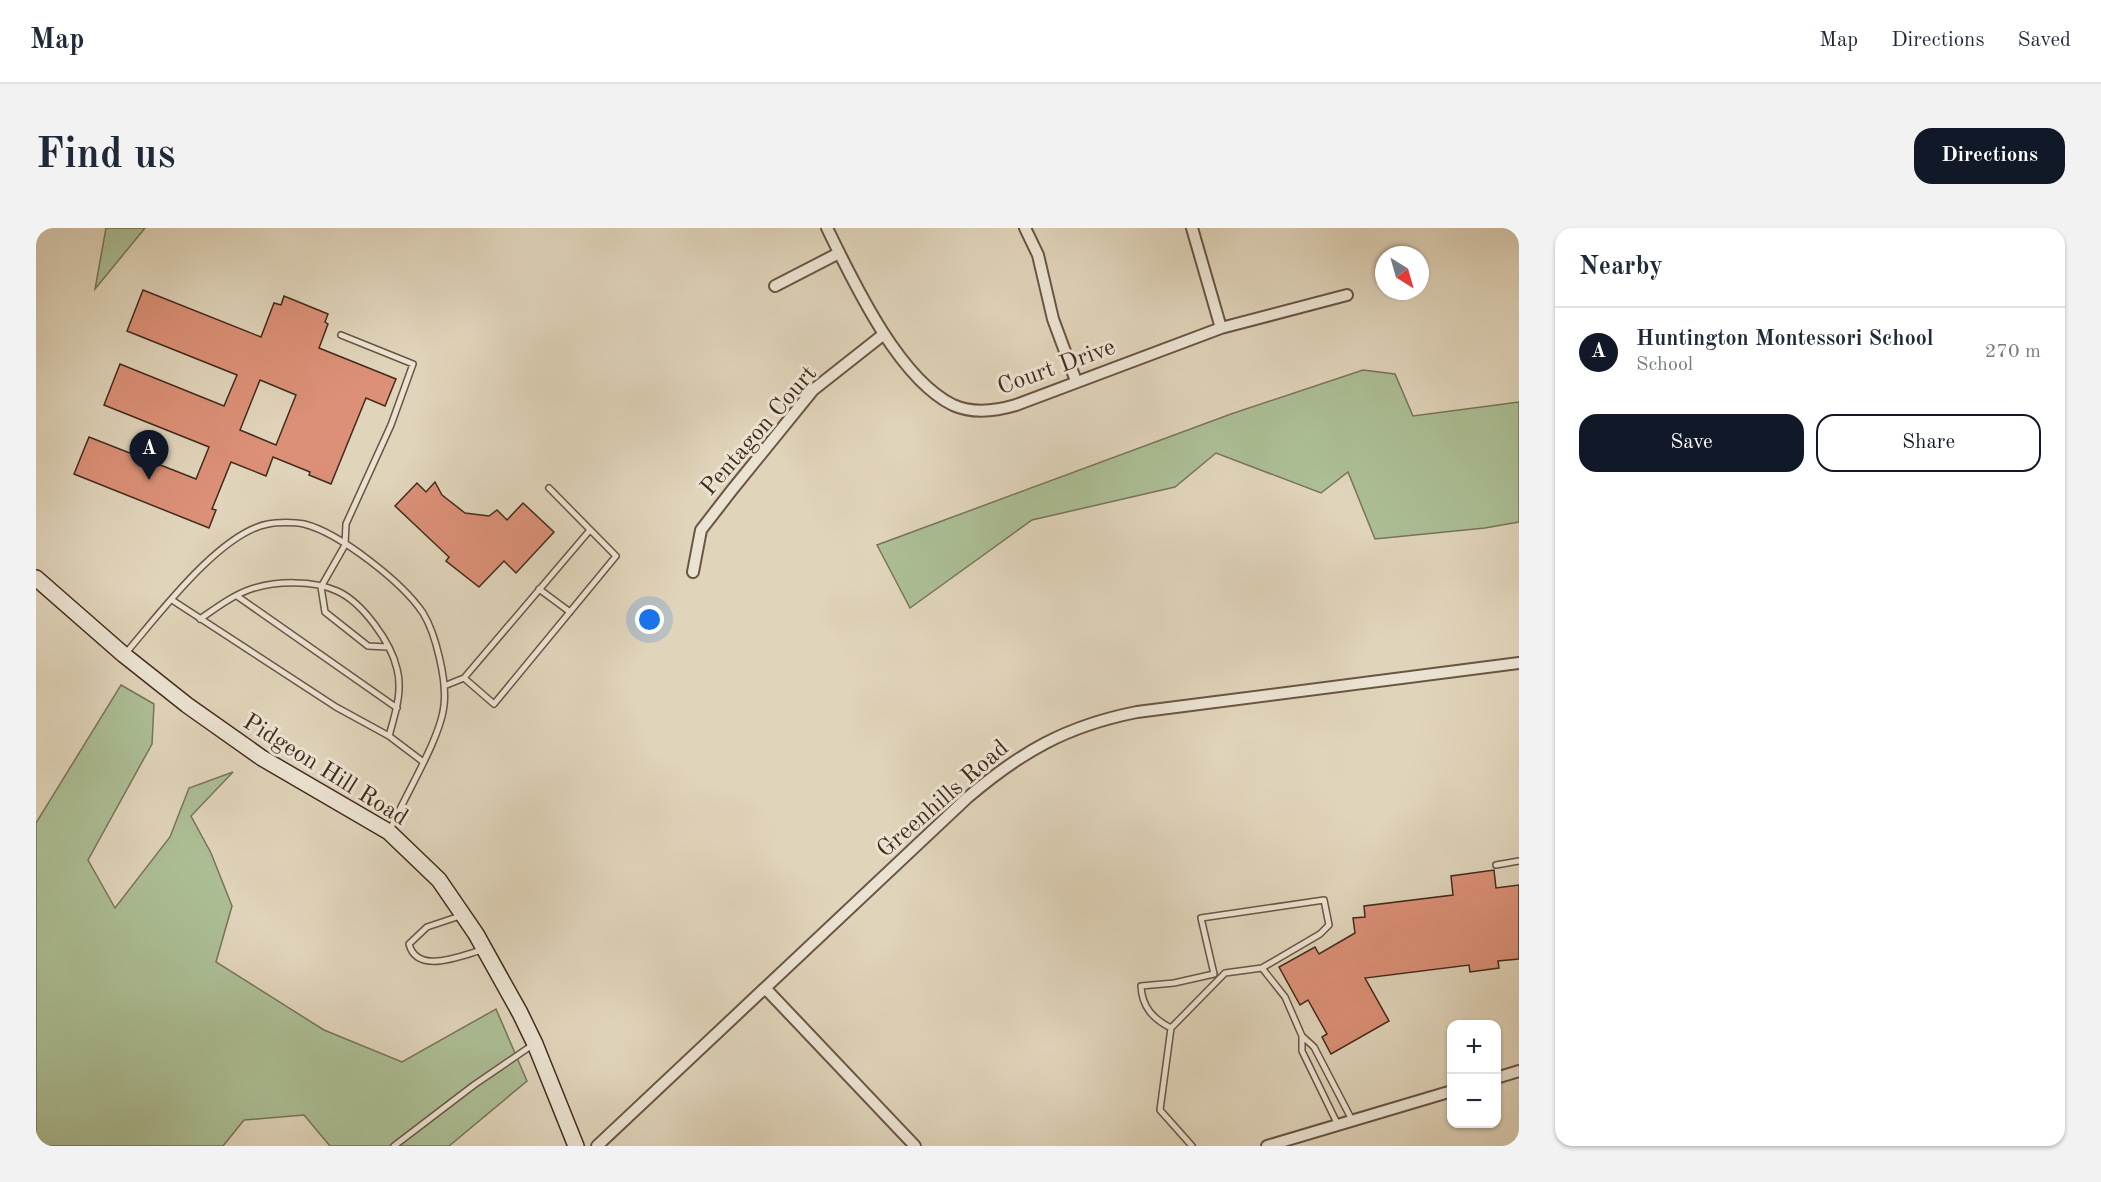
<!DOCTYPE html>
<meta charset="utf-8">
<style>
body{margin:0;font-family:"Old Standard TT",serif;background:#f2f2f3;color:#1f2937}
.controls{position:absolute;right:18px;bottom:18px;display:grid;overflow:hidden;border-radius:12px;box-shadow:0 2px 4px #0004}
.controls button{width:54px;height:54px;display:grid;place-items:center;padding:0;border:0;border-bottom:2px solid #e0e1e3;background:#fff;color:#1f2937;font:30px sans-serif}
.compass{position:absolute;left:1339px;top:18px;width:54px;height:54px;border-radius:50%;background:#fff;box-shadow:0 2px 4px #0004;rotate:143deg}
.you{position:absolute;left:614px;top:392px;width:21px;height:21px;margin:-15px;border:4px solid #fff;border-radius:50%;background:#1a73e8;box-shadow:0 0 0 9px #1a73e833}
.badge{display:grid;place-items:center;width:39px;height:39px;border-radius:50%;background:#111827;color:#fff;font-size:20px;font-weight:700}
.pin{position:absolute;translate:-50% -50px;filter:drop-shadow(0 2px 3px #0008)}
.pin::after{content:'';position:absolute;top:32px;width:21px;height:18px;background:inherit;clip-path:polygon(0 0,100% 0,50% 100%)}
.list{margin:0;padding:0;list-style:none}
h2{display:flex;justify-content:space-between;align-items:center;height:78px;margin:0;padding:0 24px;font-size:26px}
h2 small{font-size:20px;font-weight:400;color:#747a83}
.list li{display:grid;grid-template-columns:39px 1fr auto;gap:18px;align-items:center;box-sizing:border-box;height:90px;padding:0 24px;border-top:2px solid #e0e1e3}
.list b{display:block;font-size:22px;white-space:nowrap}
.list p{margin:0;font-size:20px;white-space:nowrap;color:#747a83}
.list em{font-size:20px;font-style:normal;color:#747a83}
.actions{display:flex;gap:12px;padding:18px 24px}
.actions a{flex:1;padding:14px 0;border:2px solid #111827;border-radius:18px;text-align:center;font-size:21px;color:#111827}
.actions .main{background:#111827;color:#fff}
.map{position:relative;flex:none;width:1483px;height:918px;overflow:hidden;border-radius:18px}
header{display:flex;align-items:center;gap:36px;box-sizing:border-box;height:84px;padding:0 30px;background:#fff;border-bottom:2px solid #e0e1e3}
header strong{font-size:28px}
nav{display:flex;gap:33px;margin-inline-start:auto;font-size:21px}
.intro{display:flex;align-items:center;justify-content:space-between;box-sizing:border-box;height:144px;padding:0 36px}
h1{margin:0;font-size:42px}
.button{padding:15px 27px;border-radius:18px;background:#111827;color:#fff;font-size:21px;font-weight:700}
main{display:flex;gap:36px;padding:0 36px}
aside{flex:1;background:#fff;border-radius:18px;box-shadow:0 2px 4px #0004}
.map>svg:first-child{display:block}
.green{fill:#acbe95;stroke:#787459;stroke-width:1.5}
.building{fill:#db9077;stroke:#432b1d;stroke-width:1.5;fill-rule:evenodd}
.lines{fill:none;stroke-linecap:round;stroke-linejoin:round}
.lane-casing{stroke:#6a5544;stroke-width:8}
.street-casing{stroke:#6a5544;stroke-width:14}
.secondary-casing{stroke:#432b1d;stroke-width:18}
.lane{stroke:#ebe3d2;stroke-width:5}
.street{stroke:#ebe3d2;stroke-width:10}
.secondary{stroke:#ebe3d2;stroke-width:15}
.labels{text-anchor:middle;stroke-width:6;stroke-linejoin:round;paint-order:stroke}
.street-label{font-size:24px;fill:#432b1d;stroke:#ebe3d2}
</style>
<header>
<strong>Map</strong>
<nav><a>Map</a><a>Directions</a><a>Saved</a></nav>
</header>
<div class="intro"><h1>Find us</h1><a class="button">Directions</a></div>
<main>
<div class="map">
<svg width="1483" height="918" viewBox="0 0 1483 918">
<rect width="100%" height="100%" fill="#e0d4ba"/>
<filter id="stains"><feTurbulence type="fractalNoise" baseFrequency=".00333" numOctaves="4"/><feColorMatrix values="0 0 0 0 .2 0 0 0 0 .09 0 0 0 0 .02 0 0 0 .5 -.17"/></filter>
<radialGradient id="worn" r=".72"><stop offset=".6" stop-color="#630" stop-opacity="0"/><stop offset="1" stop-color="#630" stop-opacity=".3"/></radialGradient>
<path class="green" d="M70,0H109L59,61Z
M1327,142L1359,146L1377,188L1483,174V294L1449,300L1339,311L1312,244L1285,265L1180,225L1139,259L996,292L874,380L841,317L1195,186Z
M85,457L118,476L116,516L52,632L79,680L134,609L153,560L197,544L155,588L175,625L196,678L180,734L288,802L366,834L460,781L491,853L413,918H294L268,887L208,892L187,918H0V595Z"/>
<path class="building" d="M107,62L225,109L238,75L245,77L248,68L292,86L289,94L292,96L283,120L360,151L349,178L330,170L295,256L273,247L274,244L237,229L230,248L195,234L176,281L180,282L173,300L38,246L53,209L160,251L173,219L68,177L84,136L188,178L201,147L91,103ZM224,152L260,167L240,217L204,202Z
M399,254L406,267L429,285L453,288L461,282L471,292L487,275L518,304L480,345L468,333L443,359L410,333L413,329L359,278L381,255L390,264Z
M1458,642L1460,660L1483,657V731L1462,733L1463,740L1434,744L1433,737L1329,750L1353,793L1295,826L1286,809L1291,806L1272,772L1264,777L1243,739L1279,719L1283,726L1319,705L1317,690L1329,689L1328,678L1417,667L1415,648Z"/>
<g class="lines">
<defs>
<path id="lane" d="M305,107L377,136L355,197L310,296L309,317L285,359L289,384L332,418L351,419
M503,361L534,384
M201,368L361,480
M136,372L300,479L353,508L386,533
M164,391C180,380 197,367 215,361C240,353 277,352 301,363C326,374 355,414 361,441C367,463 359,486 353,508
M89,426C121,389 183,305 232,296C241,294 259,294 268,296C304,305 367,355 387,385C400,406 411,453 408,477C405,510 368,569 354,602
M428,450L554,302
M408,458L428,450L458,476L580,328L513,260
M1460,637L1483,633
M424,688L391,699L373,716C381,747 424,728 446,722
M1135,800C1117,791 1106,779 1105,758L1138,755L1178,746L1165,690L1288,672L1293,697L1284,706L1226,740L1249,769L1266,808L1278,819L1316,892
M1266,808V823L1302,897
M358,918L438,857L498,816
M1156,918L1124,882L1135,800L1189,745L1226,740"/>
<path id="street" d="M791,0C817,53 862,150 917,177C937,186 960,183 980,177L1185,100L1311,67
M989,0L1002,27L1017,91L1040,153
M1156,0L1185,100
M739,58L803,25
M657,344L665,302L696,262L777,162L848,106
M730,761L879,918
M1460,850L1483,843
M561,918L931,570C985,524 1030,498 1101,484L1483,435
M1231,918L1416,863"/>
<path id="secondary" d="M0,350L88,427L151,477L226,530L353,604L403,652L440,706L484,785L499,816L540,918"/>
</defs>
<use href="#lane" class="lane-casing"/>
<use href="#street" class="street-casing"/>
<use href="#secondary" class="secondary-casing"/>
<use href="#lane" class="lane"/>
<use href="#street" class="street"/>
<use href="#secondary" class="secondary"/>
</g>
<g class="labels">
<g class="street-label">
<text transform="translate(1020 138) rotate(-20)" y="8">Court Drive</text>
<text transform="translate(722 202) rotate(-49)" y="8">Pentagon Court</text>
<text transform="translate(290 541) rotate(32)" y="8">Pidgeon Hill Road</text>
<text transform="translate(906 570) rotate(-41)" y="8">Greenhills Road</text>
</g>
</g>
<rect width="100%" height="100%" filter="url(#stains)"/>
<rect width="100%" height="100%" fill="url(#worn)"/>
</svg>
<div class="controls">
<button>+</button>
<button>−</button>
</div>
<svg class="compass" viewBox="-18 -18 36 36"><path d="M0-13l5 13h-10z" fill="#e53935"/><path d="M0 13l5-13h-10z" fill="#747a83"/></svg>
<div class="you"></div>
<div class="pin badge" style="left:113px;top:252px">A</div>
</div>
<aside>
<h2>Nearby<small></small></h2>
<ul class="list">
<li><span class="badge">A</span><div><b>Huntington Montessori School</b><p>School</p></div><em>270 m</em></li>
</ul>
<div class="actions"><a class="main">Save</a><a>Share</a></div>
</aside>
</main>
